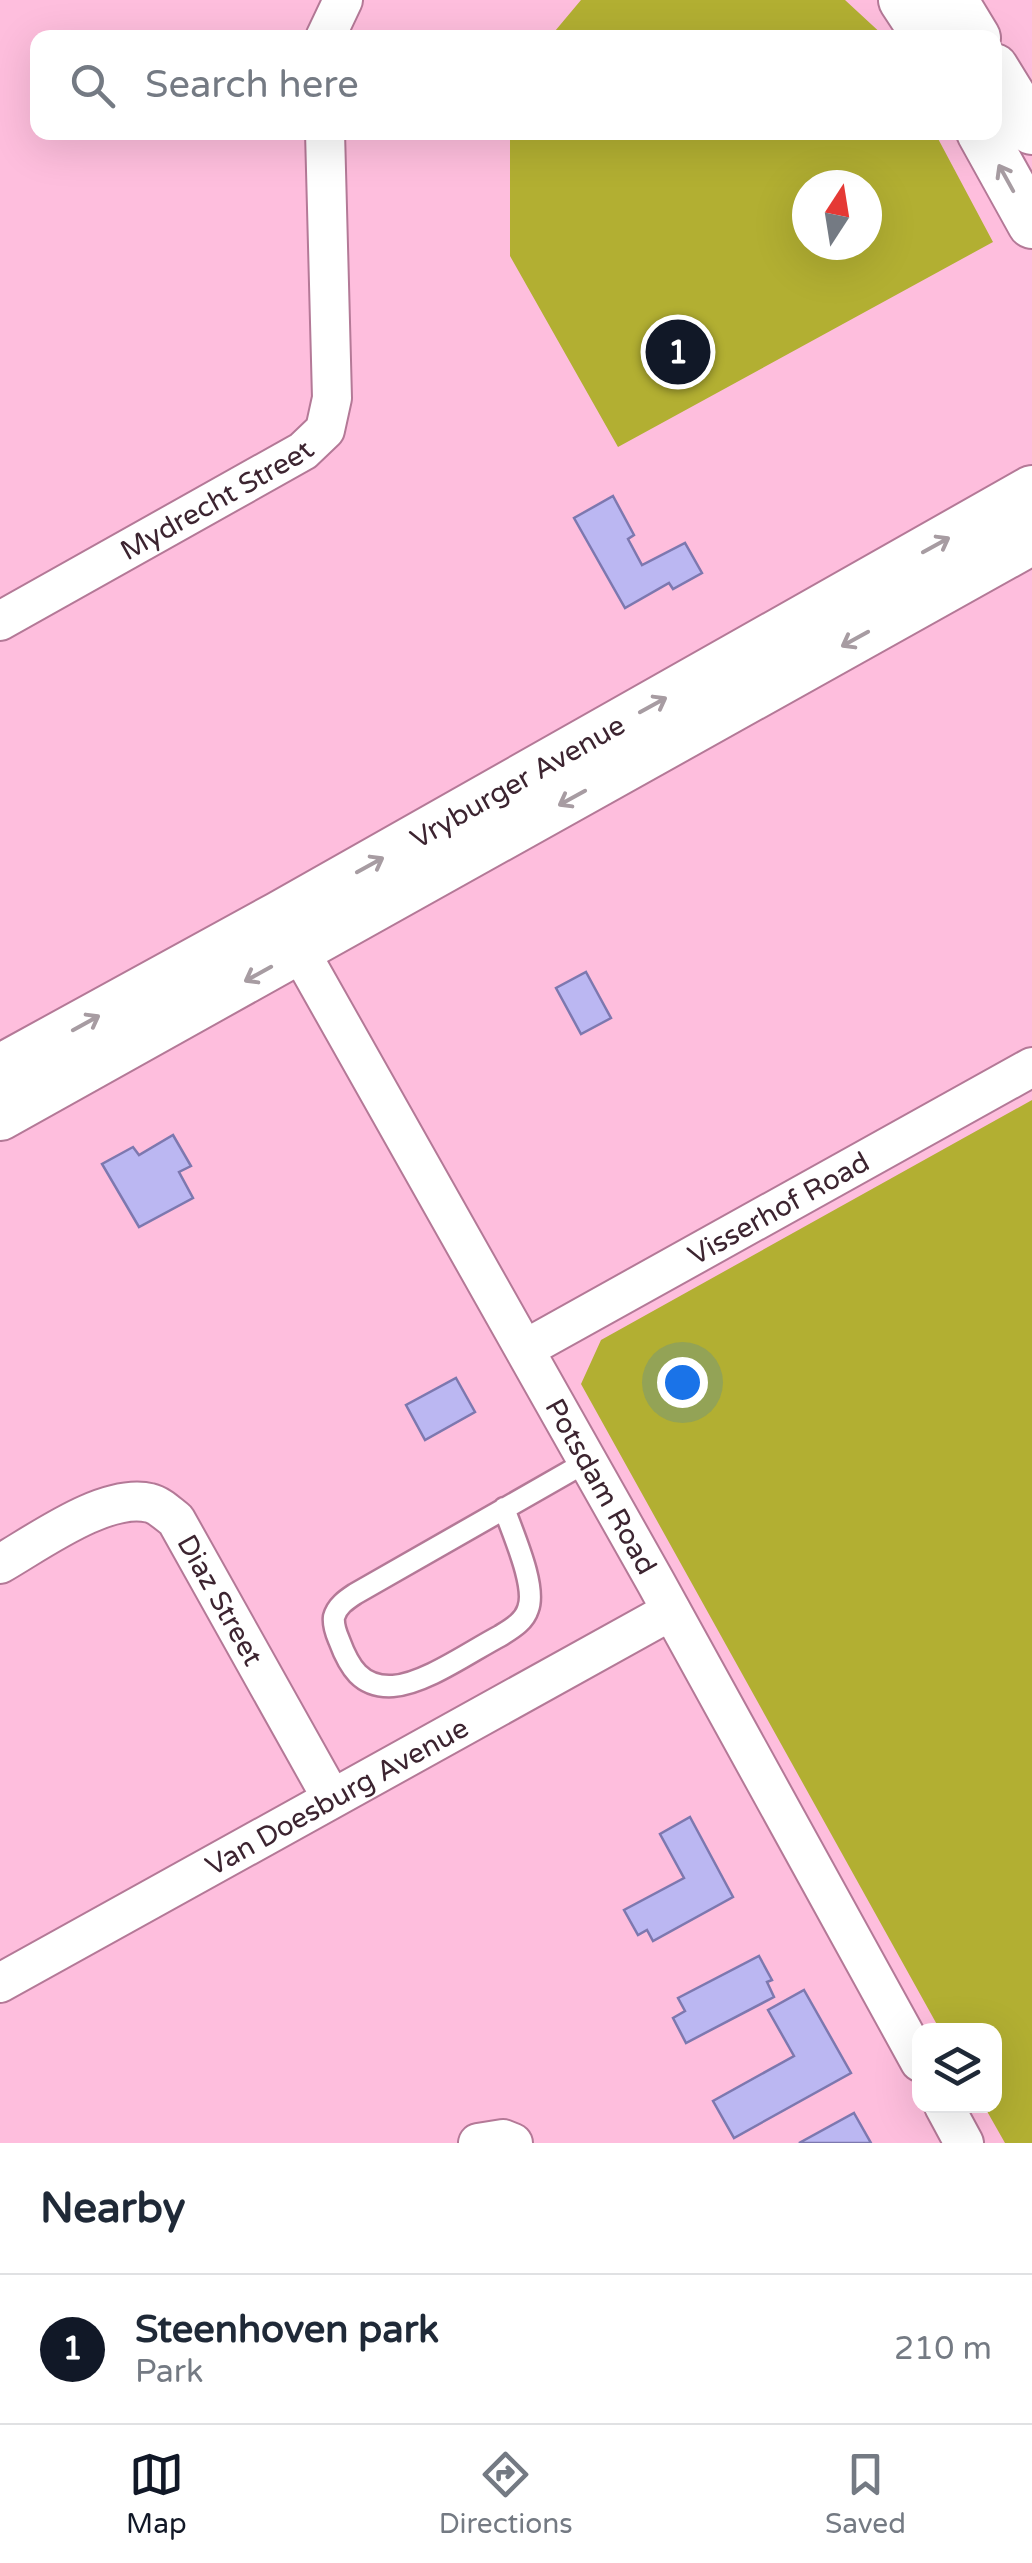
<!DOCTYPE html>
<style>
body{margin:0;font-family:"Varela Round",sans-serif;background:#f2f2f3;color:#1f2937}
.controls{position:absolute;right:30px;bottom:30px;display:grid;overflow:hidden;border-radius:20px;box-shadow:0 10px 40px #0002}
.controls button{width:90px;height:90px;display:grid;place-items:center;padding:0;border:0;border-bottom:2px solid #e0e1e3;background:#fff;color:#1f2937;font:50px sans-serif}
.compass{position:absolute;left:792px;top:170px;width:90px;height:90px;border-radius:50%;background:#fff;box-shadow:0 10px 40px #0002;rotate:12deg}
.you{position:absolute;left:682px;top:1382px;width:35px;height:35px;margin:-25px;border:8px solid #fff;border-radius:50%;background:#1a73e8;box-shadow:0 0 0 15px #1a73e833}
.badge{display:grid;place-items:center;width:65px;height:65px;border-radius:50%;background:#111827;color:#fff;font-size:32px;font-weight:700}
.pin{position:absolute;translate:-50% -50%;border:5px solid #fff;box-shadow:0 2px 10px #0006}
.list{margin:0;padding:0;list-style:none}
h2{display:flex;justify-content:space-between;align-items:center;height:130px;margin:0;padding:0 40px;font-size:42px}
h2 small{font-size:32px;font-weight:400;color:#747a83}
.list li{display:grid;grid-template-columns:65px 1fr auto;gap:30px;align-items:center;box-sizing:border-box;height:150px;padding:0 40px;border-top:2px solid #e0e1e3}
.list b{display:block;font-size:38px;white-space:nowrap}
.list p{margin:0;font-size:32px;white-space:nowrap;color:#747a83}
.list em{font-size:32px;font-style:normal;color:#747a83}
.icon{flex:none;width:55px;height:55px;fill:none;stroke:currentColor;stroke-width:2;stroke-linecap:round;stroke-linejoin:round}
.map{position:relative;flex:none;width:1032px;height:2143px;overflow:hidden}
.search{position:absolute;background:#fff;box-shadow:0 10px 40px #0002;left:30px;right:30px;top:30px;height:110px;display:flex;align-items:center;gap:25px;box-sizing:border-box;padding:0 35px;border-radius:20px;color:#747a83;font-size:38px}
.sheet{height:280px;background:#fff}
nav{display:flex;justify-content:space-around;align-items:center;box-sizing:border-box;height:140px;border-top:2px solid #e0e1e3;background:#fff;font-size:28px;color:#747a83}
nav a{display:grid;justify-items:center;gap:5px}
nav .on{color:#111827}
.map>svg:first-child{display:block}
.green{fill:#b2af32;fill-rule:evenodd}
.building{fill:#bbb7f2;stroke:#7d78af;stroke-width:2.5}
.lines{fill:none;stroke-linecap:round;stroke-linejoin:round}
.service-casing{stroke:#b47997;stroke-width:25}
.minor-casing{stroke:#b47997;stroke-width:42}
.tertiary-casing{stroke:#b47997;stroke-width:52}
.service{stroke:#fff;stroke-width:20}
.minor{stroke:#fff;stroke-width:38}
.tertiary{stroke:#fff;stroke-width:48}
.oneway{stroke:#a79ca2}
.labels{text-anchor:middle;stroke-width:8;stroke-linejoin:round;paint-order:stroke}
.street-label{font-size:28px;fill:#3c2430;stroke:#fbd4e7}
</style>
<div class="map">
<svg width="1032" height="2143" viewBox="0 0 1032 2143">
<rect width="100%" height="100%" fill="#febedd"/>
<path class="green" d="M581,0H845L885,37H550Z
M510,133H935L993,242L618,447L510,256ZM867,185V245H807V185Z
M1032,1100V2143H1005L984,2106H994V2030H940L581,1384L601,1340Z"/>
<path class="building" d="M613,496L634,535L628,539L642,565L685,543L702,573L673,589L669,583L625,608L574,518Z
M586,972L611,1018L581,1034L556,988Z
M173,1135L191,1166L179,1172L193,1198L139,1227L102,1164L133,1147L139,1155Z
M456,1378L475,1412L425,1440L406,1405Z
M690,1817L733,1897L653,1941L647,1930L638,1935L624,1910L684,1878L660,1834Z
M759,1956L772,1980L767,1982L774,1997L686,2043L673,2018L685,2011L678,1998Z
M804,1990L851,2073L734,2138L713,2101L794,2056L768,2010Z
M854,2113L871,2143H799Z"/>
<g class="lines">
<defs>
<path id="service" d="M504,1508C512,1532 537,1586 528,1609C524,1622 511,1629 500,1636C471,1651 425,1684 393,1686C361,1688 349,1667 339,1640C336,1633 333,1625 334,1617C337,1606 346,1600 355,1594L588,1461"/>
<g id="minor">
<path d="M325,38L343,0"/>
<path id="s1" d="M0,621L303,451L325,430L332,398L325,132"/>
<path id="s2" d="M286,927L655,1581L920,2062"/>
<path id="s3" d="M525,1349L1032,1067"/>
<path id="s4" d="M0,1564C37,1543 106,1492 150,1503C159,1505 168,1514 176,1520L331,1797"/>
<path id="s5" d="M0,1983L671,1611"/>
<path d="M944,2106L964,2143"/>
<path d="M478,2143L503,2139L513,2143"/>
</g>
<g id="tertiary">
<path d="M903,0L928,38"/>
<path d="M953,0L976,38"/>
<path d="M994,68L1032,130"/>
<path d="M981,132L1032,224"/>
<path id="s6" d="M0,1069L279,916L1032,490"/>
<path d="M0,1116L1032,540"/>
</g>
</defs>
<use href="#service" class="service-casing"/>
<use href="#minor" class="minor-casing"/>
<use href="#tertiary" class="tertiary-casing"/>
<use href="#service" class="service"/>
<use href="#minor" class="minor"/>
<use href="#tertiary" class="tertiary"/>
</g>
<defs><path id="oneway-shaft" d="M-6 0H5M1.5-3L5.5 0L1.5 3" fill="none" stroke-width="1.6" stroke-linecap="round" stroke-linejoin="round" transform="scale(2.5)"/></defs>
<g class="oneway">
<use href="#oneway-shaft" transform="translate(1006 178) rotate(-119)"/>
<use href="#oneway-shaft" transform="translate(936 545) rotate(-29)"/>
<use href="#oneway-shaft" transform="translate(855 639) rotate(151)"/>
<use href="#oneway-shaft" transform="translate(653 705) rotate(-29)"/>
<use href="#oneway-shaft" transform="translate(572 798) rotate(151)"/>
<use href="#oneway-shaft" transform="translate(370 865) rotate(-29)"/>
<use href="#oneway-shaft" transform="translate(258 974) rotate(151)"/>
<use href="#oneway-shaft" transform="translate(86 1023) rotate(-29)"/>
</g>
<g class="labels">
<g class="street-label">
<text dy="10" stroke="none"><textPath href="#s1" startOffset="248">Mydrecht Street</textPath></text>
<text dy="10" stroke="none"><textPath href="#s6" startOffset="592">Vryburger Avenue</textPath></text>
<text dy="10" stroke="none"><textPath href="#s3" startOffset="290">Visserhof Road</textPath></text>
<text dy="10" stroke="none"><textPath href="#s2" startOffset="642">Potsdam Road</textPath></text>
<text dy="10" stroke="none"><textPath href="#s4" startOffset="288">Diaz Street</textPath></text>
<text dy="10" stroke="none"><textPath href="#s5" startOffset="385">Van Doesburg Avenue</textPath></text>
</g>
</g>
</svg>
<div class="controls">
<button><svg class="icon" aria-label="layers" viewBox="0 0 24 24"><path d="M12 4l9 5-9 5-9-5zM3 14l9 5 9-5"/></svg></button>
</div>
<svg class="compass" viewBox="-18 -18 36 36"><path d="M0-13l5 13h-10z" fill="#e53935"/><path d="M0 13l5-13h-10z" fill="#747a83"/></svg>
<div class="you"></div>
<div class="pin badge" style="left:678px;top:352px">1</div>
<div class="search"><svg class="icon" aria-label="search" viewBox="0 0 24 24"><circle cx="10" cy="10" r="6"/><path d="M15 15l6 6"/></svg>Search here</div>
</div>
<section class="sheet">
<h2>Nearby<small></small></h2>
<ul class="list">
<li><span class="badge">1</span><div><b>Steenhoven park</b><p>Park</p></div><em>210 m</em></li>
</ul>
</section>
<nav>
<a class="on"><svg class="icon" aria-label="map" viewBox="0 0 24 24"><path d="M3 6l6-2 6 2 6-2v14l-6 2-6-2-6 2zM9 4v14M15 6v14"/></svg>Map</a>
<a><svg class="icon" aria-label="directions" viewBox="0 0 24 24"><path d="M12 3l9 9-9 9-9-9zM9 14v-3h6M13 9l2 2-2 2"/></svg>Directions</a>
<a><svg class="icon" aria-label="saved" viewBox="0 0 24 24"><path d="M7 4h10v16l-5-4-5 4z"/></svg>Saved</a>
</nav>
